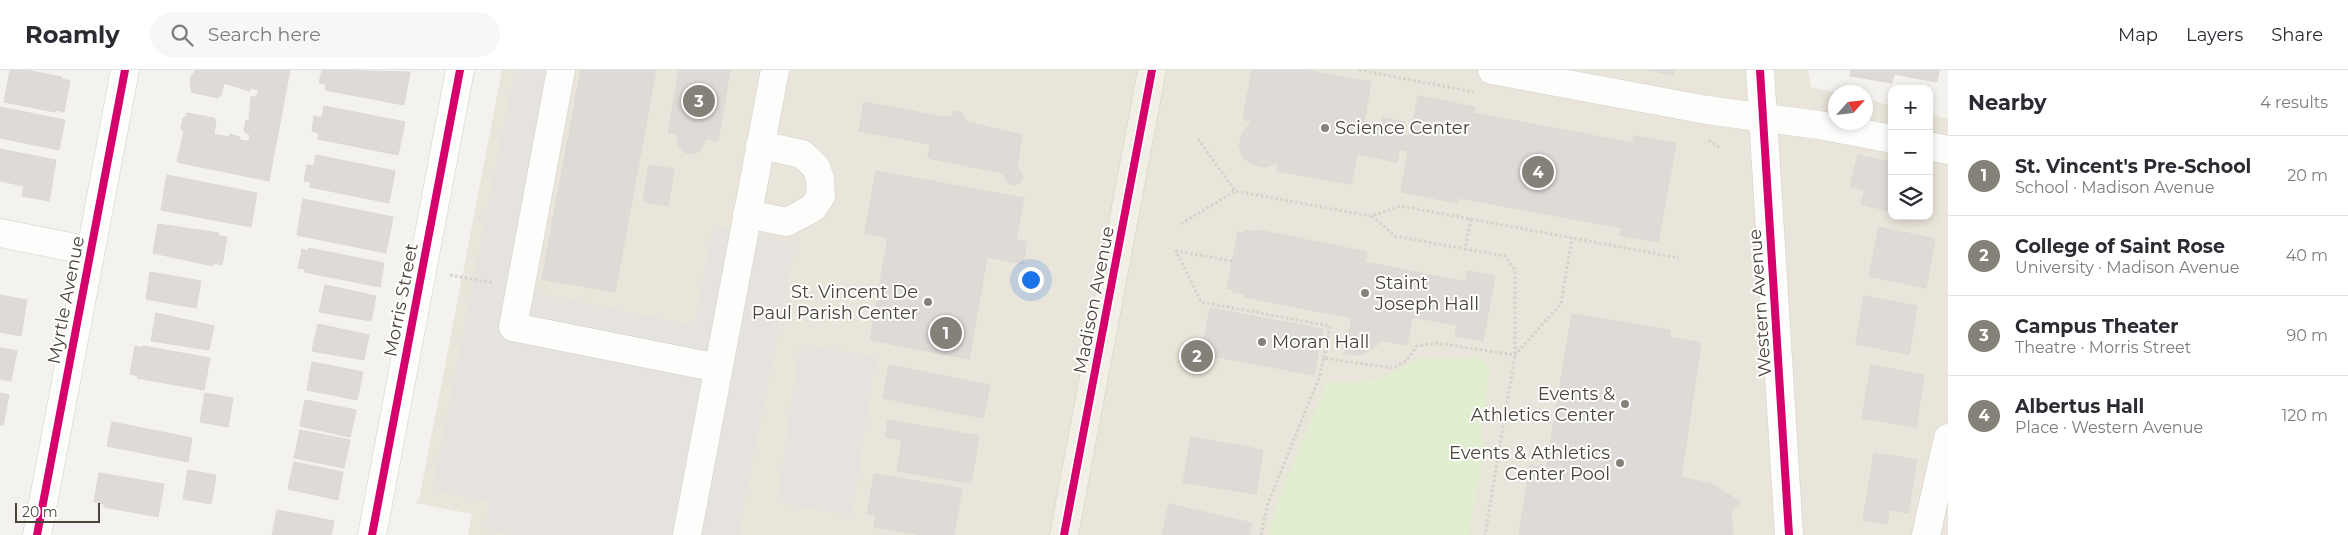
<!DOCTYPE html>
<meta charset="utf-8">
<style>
body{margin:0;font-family:Montserrat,sans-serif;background:#f7f7f7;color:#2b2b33}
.controls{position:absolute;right:15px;top:15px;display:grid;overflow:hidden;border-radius:10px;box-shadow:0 2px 8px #0003}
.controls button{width:45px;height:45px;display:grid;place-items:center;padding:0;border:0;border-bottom:1px solid #e1e1e2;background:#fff;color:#2b2b33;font:25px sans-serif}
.compass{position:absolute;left:1828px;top:15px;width:45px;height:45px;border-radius:50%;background:#fff;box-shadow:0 2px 8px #0003;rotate:63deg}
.scale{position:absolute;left:15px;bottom:12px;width:85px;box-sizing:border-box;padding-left:5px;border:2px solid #4b4439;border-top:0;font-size:14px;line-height:18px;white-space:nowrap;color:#4b4439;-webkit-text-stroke:4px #fff;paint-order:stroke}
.you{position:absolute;left:1030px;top:209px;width:18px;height:18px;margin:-12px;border:4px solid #fff;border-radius:50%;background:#1a73e8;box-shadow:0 0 0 8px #1a73e833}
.badge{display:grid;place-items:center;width:32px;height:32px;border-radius:50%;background:#868178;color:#fff;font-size:16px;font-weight:700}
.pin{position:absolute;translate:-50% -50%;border:2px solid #fff;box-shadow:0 1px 5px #0006}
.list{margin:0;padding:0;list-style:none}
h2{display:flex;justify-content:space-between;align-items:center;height:65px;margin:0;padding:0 20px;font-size:21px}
h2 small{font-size:16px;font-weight:400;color:#7c7c81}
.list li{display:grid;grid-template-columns:32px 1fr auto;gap:15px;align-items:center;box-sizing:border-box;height:80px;padding:0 20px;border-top:1px solid #e1e1e2}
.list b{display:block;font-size:19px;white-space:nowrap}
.list p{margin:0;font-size:16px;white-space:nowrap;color:#7c7c81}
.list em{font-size:16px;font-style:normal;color:#7c7c81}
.icon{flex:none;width:28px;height:28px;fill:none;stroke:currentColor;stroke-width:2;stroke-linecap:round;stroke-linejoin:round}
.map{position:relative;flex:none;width:1948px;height:465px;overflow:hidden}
header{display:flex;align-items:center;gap:30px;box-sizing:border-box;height:70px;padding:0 25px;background:#fff;border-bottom:1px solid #e1e1e2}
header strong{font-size:24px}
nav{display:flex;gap:28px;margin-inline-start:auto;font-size:18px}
.search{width:350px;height:45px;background:#f7f7f7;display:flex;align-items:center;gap:12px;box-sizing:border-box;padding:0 18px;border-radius:28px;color:#7c7c81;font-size:19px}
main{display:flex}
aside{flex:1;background:#fff}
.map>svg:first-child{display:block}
.education{fill:#eae5da}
.green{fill:#e1eecf}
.parking{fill:#e6e3df}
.building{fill:#dedbd6;stroke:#dcd9d4}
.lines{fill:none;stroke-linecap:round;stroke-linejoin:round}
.minor-casing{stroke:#d2d0cb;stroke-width:29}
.major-casing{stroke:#d6cebb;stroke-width:29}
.path{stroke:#d3d2cc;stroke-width:3;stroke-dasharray:2.5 2.5;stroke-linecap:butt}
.minor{stroke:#fdfdfc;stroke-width:28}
.major{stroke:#f2efe6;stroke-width:28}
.cycleway-casing{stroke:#fff;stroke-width:11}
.cycleway{stroke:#d6006c;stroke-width:8}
.poi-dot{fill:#868178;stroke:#fff;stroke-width:2}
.labels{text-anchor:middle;stroke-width:4;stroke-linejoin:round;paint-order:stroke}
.poi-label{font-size:18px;fill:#4b4439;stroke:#fff;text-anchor:start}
.street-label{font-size:18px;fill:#4b4439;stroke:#fff}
</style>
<header>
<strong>Roamly</strong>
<div class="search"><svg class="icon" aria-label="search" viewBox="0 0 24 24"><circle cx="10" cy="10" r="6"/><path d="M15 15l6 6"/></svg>Search here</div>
<nav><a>Map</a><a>Layers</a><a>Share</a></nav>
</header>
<main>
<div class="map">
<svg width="1948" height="465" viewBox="0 0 1948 465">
<rect width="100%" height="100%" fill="#f4f2ee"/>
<path class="education" d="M502,0H1808L1811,17L1835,23L1836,52H1866V29L1892,36V146H1929V44L1948,49V465H468L472,444L416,433L420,425Z"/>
<path class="green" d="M1478,287L1490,298L1481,365L1485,374L1469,465H1269L1279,429L1327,312H1364L1385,306L1420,288L1467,289Z"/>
<path class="parking" d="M515,0H574L530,222L694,255L713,156L796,173L738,465H517L485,459L490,432L432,420Z
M800,275L876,286L852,445L777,433Z"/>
<path class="building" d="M10,0H26L62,7V9L70,11L64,42L56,40L55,42L4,32Z
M196,0H290L269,111L177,92L184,62L181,58L183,48L187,46V43L214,48L216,51L214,64L229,67L230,64L240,67V70L249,71L250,65L244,61L246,50L249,51L251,27L257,26L259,20L250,18L249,21L224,13L221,26H218V28L191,22L192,19L190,16L191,6Z
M322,0L410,2L404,35L325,20L326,14L319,13Z
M581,0H656L615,222L542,209Z
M679,0H730L718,71L706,69L700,81L693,84L684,82L678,76L677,64L668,63Z
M1252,0H1305L1371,12L1364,52L1381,54L1383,48L1405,52L1403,65L1411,66L1408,81L1399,79L1397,92L1357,84L1351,114L1277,101L1278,93L1264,97L1251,94L1244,88L1239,76L1242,64L1252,51L1243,49Z
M1648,0H1674L1673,5Z
M1851,0H1939L1937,12L1894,4L1892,13L1850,6Z
M1418,26L1475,37L1473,43L1633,73L1634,66L1676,73L1658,172L1620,165L1622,158L1459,128L1458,133L1401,122Z
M864,32L949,48L956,41L960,42L964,46L966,52L1022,65L1017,97L1023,106L1021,112L1014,115L1008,113L1003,103L928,88L930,74L859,61Z
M324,36L405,52L398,85L318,69L319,63L312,61L314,46L322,48Z
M0,37L65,50L59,80L0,68Z
M0,79L56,90L49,131L22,126L24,116L0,111Z
M316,85L395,101L389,133L310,117L311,112L304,111L307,95L314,96Z
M1858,85L1892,93V142L1861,134L1865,120L1850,116Z
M649,95L674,99L668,136L643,131Z
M876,101L1024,128L1016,170L1027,172L1023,194L987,187L969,289L870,270L888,167L865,163Z
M167,105L257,123L251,157L161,140Z
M303,129L393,147L386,183L297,165Z
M158,154L219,163V166L227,167L222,195L213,193V196L153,183Z
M1879,157L1935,169L1926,218L1869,206Z
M1245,160L1257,162L1258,160L1367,182L1365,192L1466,212L1468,201L1495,206L1483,271L1455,266L1457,255L1412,247L1407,275L1381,270L1376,276L1365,283L1356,285L1345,284L1352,248L1244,227L1245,224L1233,222V219L1227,218L1238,162L1244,163Z
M309,178L384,193L380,217L304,202L305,199L298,198L302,179L308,181Z
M150,202L201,211L196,238L146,229Z
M325,215L376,226L371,251L319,242Z
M0,225L27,230L21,266L0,262Z
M1864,226L1917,236L1909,284L1856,274Z
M1210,238L1323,259L1314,305L1202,284Z
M156,243L214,256L209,280L151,271Z
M1572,244L1670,260L1669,267L1701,273L1681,407L1712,414L1740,432L1731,442L1733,465H1519L1530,395L1546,399Z
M318,254L369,265L364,290L312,281Z
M135,276L143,278V276L210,288L204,320L137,308L138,306L130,304Z
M0,278L17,281L11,311L0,309Z
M312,292L363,302L357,330L307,320Z
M889,295L990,315L983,348L883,328Z
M1871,295L1924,305L1916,357L1862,348Z
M0,323L9,325L3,355H0Z
M205,323L233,328L228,357L200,352Z
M305,330L356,340L350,367L300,356Z
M888,350L979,366L971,413L897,401L902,370L886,367Z
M112,352L192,368L188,392L107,376Z
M300,360L350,370L344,398L294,388Z
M1191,367L1263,380L1256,424L1183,412Z
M1874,383L1917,390L1908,443L1889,440L1887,454L1863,450Z
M294,392L343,402L338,430L288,419Z
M188,400L216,405L211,434L183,429Z
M99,403L164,414L158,447L104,437V434L94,432Z
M874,404L962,419L954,465H922L874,457L876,445L867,444Z
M1169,434L1252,453L1249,465H1162Z
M277,440L334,451L331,465H272Z"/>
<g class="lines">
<defs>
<path id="minor" d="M561,0L513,257L718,298
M1492,0L1707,40L1819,55L1892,69
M1760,0L1789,465
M1929,76L1948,80
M747,144L787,152L813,138L821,126L820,109L816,97L802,84L760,75
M0,163L90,181
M37,465L125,0
M372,465L460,0
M687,465L775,0
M1926,465L1948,368"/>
<path id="major" d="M1064,465L1152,0"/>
</defs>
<use href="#minor" class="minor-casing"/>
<use href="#major" class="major-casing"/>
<path class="path" d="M1359,0L1474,22
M1198,69L1235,121L1371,146L1401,136L1679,188
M1709,70L1721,79
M1372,146L1395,166L1465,179
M1471,149L1465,179L1505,186L1515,200V285L1485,465
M1181,154L1235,121
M1232,191L1176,181L1201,232L1330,256L1324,288
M450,205L493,213
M1261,465L1268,433L1319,308L1324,288L1392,298L1406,291L1417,276L1437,273L1515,285L1561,234L1572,168"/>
<use href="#minor" class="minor"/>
<use href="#major" class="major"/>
<defs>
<path id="cycleway" d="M1760,0L1789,465
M37,465L125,0
M372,465L460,0
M1064,465L1152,0"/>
</defs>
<use href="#cycleway" class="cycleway-casing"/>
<use href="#cycleway" class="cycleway"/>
</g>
<g class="poi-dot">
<circle cx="1325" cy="58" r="5"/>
<circle cx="1365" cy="223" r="5"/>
<circle cx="928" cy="232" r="5"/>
<circle cx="1262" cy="272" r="5"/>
<circle cx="1625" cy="334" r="5"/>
<circle cx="1620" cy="393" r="5"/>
</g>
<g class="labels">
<g class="poi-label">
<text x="1335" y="64">Science Center</text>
<text x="1375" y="219">Staint<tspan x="1375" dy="21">Joseph Hall</tspan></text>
<text x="918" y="228" text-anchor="end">St. Vincent De<tspan x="918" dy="21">Paul Parish Center</tspan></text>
<text x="1272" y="278">Moran Hall</text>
<text x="1615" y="330" text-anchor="end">Events &amp;<tspan x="1615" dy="21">Athletics Center</tspan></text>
<text x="1610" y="389" text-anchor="end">Events &amp; Athletics<tspan x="1610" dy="21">Center Pool</tspan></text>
</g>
<g class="street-label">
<text transform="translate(66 230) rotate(-79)" y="6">Myrtle Avenue</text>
<text transform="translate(401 230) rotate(-79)" y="6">Morris Street</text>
<text transform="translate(1094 230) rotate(-79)" y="6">Madison Avenue</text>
<text transform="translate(1760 233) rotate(-94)" y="6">Western Avenue</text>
</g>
</g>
</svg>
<div class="controls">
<button>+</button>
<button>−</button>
<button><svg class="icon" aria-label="layers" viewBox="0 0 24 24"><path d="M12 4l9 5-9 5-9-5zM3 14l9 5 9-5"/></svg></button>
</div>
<svg class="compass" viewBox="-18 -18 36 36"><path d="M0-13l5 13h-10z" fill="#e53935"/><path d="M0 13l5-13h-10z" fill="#7c7c81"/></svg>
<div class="scale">20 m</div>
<div class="you"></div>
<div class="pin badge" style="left:946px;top:263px">1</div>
<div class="pin badge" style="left:1197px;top:286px">2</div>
<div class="pin badge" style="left:699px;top:31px">3</div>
<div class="pin badge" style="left:1538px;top:102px">4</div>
</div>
<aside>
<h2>Nearby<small>4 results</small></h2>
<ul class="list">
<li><span class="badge">1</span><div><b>St. Vincent's Pre-School</b><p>School · Madison Avenue</p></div><em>20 m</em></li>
<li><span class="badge">2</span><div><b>College of Saint Rose</b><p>University · Madison Avenue</p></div><em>40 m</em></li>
<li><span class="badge">3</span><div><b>Campus Theater</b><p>Theatre · Morris Street</p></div><em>90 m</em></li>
<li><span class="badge">4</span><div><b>Albertus Hall</b><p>Place · Western Avenue</p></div><em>120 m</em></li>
</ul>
</aside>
</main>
